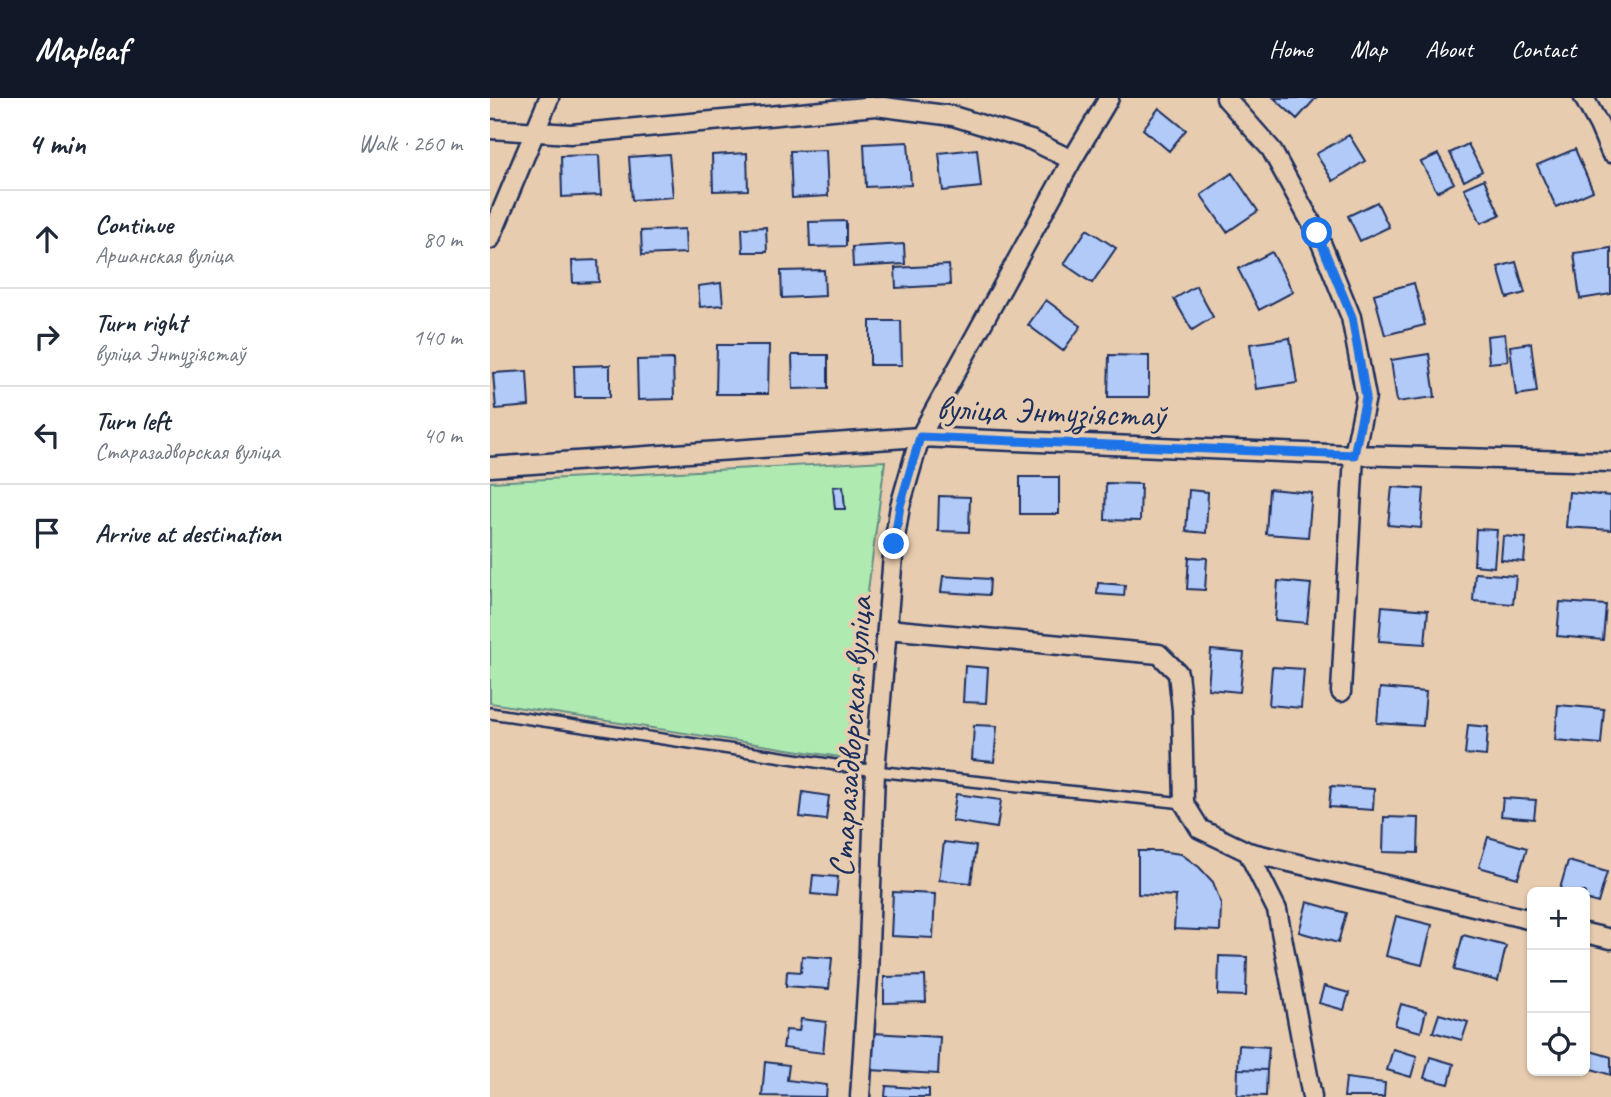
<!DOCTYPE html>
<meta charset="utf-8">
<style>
body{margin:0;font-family:Caveat,sans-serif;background:#f2f2f3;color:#1f2937}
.controls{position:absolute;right:21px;bottom:21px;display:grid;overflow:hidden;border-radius:10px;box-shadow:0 2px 5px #0004}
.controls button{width:63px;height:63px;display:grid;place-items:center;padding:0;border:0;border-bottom:2px solid #e0e1e3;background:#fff;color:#1f2937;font:35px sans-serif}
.stop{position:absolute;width:21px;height:21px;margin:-16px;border:5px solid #1a73e8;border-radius:50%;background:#fff}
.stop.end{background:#1a73e8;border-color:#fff;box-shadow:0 2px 7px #0008}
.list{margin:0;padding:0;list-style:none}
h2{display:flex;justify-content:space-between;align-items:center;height:91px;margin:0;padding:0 28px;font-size:30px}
h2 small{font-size:23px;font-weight:400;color:#747a83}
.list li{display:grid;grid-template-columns:46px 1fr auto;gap:21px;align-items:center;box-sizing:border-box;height:98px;padding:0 28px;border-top:2px solid #e0e1e3}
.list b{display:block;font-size:26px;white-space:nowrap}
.list p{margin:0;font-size:23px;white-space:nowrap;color:#747a83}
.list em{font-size:23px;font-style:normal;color:#747a83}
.icon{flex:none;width:38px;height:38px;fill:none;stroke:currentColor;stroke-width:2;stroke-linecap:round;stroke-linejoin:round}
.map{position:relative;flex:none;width:1121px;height:999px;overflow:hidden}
header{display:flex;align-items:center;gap:42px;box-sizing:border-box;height:98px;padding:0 35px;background:#111827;color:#fff}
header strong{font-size:33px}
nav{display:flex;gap:38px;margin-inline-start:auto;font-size:24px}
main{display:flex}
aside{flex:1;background:#fff}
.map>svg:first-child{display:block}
.green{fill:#afebb0;stroke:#658d87;stroke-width:2}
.building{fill:#b2caf8;stroke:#1b2f5e;stroke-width:2}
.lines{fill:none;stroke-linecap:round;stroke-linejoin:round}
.service-casing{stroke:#1b2f5e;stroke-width:14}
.minor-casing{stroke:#1b2f5e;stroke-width:23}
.service{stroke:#e8ccaf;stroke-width:9}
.minor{stroke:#e8ccaf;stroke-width:18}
.route{stroke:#1a73e8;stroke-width:9}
.labels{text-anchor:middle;stroke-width:7;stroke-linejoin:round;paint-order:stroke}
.street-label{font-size:35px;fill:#1b2f5e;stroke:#e8ccaf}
</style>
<header>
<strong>Mapleaf</strong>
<nav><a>Home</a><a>Map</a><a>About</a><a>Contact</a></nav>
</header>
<main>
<aside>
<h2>4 min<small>Walk · 260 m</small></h2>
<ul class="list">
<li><svg class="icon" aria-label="ahead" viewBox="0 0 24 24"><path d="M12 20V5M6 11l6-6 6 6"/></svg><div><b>Continue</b><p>Аршанская вуліца</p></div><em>80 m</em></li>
<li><svg class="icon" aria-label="right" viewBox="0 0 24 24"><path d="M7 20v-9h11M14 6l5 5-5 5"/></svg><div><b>Turn right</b><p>вуліца Энтузіястаў</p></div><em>140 m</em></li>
<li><svg class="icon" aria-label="left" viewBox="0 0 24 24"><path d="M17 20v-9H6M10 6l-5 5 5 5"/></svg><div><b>Turn left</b><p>Старазадворская вуліца</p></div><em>40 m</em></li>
<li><svg class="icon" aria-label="arrive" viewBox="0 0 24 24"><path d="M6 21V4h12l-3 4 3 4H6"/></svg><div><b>Arrive at destination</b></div></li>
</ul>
</aside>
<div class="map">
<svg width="1121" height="999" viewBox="0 0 1121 999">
<rect width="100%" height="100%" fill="#e8ccaf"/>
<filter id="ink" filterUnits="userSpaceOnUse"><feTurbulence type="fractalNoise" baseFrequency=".0143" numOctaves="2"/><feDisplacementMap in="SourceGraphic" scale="14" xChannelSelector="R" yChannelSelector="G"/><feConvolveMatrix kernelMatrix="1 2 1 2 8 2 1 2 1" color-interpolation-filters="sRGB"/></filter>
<g filter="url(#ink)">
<path class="green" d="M395,363L356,660L0,605V384Z"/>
<path class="building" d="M784,0H826L807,21Z
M669,10L696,32L679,53L653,31Z
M859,37L875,63L843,83L826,56Z
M418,44L421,87L376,89L374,46Z
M978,46L992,73L974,83L960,55Z
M487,51L491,89L453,93L449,55Z
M1085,51L1103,93L1066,109L1047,67Z
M336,52L338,98L302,100L300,53Z
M257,55L258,92L223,93L222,57Z
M179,56L183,99L142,102L139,59Z
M948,56L964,85L947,94L931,64Z
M109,57L111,97L72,99L71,58Z
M742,75L768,113L737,134L711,97Z
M994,81L1010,117L991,125L974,90Z
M887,104L899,129L870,143L858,118Z
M356,123V148L320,149L319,124Z
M276,129L277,154H253L252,130Z
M195,131L196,155L152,157L151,133Z
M597,131L626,150L602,185L574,166Z
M414,146L415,166L363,169L362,149Z
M1121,150V196L1090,201L1084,155Z
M782,154L803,194L769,212L748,171Z
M108,162L109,184L83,185L82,163Z
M1026,164L1035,195L1017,200L1008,169Z
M459,167L460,187L406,190L405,170Z
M334,172L335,198L292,200L291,173Z
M231,185L233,207L210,209L208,188Z
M924,185L935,227L895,237L884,196Z
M706,188L723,219L702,232L684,201Z
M556,202L591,228L573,253L538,227Z
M380,223H411L412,267H380Z
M1015,236L1018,263L999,265L997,238Z
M800,240L807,285L766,291L760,246Z
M1041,245L1047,294L1026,297L1020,248Z
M227,247H279L278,296H226Z
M939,256L945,299L907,304L901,262Z
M302,257H338V290L303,291Z
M619,257L659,258V299H618Z
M183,261L184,301L148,302L147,262Z
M120,267V299H85L84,268Z
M37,273L39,308L6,311L3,275Z
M530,379H569V416H530Z
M616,385L651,386L650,423L615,422Z
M353,388L355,411H345L343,389Z
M902,389L934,391L931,430L898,427Z
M779,391L822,395L818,439L776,436Z
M699,392L718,394L716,435L696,433Z
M1079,394L1121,398V432L1076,429Z
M449,398L480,399L479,434L448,433Z
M986,431L1007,432L1004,469L984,467Z
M1013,438L1036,440L1034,464L1011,462Z
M699,459L717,460L715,492L697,491Z
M985,475L1026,478L1023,506L983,503Z
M453,478L500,481L499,497L451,494Z
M788,483L821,486L817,525L785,522Z
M608,485L635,487L634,498L607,496Z
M1070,504L1116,507L1113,542L1067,538Z
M892,508L938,512L935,546L889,543Z
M721,552L754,555L750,594L718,591Z
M475,568L498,570L496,605L473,604Z
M782,569L814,571L811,610L779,607Z
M890,590L936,594L933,628L887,625Z
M1068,607L1114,611L1111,646L1065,642Z
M484,627L507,628L504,664L482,662Z
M978,627L998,629L996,658L975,656Z
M841,688L884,691L883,712L839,709Z
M313,694L339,698L336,722L310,719Z
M466,696L511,702L507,730L462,723Z
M1013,700L1046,702L1044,721L1011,718Z
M894,719L929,720L928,755L893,754Z
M998,739L1037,750L1028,780L989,769Z
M454,744L486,748L481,785L449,782Z
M648,753H669L691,756L709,769L723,784L731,806L730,833L684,831L686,798L648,796Z
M1078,763L1117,774L1108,805L1095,801V794H1069Z
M323,777L348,779L346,798L321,796Z
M403,794L445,796L443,840L401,838Z
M817,804L856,815L848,845L809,834Z
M906,818L942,827L932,867L896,858Z
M973,837L1016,848L1008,883L964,872Z
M312,858L342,860L339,891L296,888L297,873L311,874Z
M729,858L757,859L756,898L728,897Z
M435,878L436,904L394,905V879Z
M834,888L859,895L854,912L829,905Z
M911,906L936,913L931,934L905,927Z
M949,916L978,924L972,942L943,934Z
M311,921L336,924L333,955L293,950L296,932L309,933Z
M383,935L450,939L448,976L380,972Z
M749,947L779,949L777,972L748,971Z
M903,951L927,958L921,979L897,972Z
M1097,952L1121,959V977L1095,969Z
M940,959L964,966L959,986L934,980Z
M275,964L299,967L297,982L337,987L336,999L272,998Z
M748,971L777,972L776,998L747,997Z
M856,980L895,985L894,999H854Z
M396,988L439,991V999H395Z"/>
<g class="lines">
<defs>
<path id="service" d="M0,615L385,673L694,705"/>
<path id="minor" d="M736,0L781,51L827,135L861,219L876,299L864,357L851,594
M1094,0L1109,27L1121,55
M0,31L81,36L386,8L463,18L541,42L582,62
M0,141L59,0
M0,369L430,339L864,357L1121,364
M397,531L669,556L688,575L692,612L694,705L710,731L758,754L1042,822
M758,754L787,812L822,999
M1095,835L1121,841
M370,999L378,878L385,673L404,446L410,408L430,339L582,62L619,0"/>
</defs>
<use href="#service" class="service-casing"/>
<use href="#minor" class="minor-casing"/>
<use href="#service" class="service"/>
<use href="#minor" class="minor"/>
</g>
</g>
<g class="lines" filter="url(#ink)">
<path class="route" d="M404,446L410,408L430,339L864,357L876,299L862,219L827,135"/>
</g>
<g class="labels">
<g class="street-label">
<text transform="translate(561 313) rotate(2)" y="12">вуліца Энтузіястаў</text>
<text transform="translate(360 639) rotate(-86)" y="12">Старазадворская вуліца</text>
</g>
</g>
</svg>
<div class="controls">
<button>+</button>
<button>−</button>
<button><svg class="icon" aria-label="locate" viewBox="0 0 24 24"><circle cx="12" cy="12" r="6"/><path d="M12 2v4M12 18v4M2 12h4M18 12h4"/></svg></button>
</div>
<div class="stop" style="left:827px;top:135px"></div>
<div class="stop end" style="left:404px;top:446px"></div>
</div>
</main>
